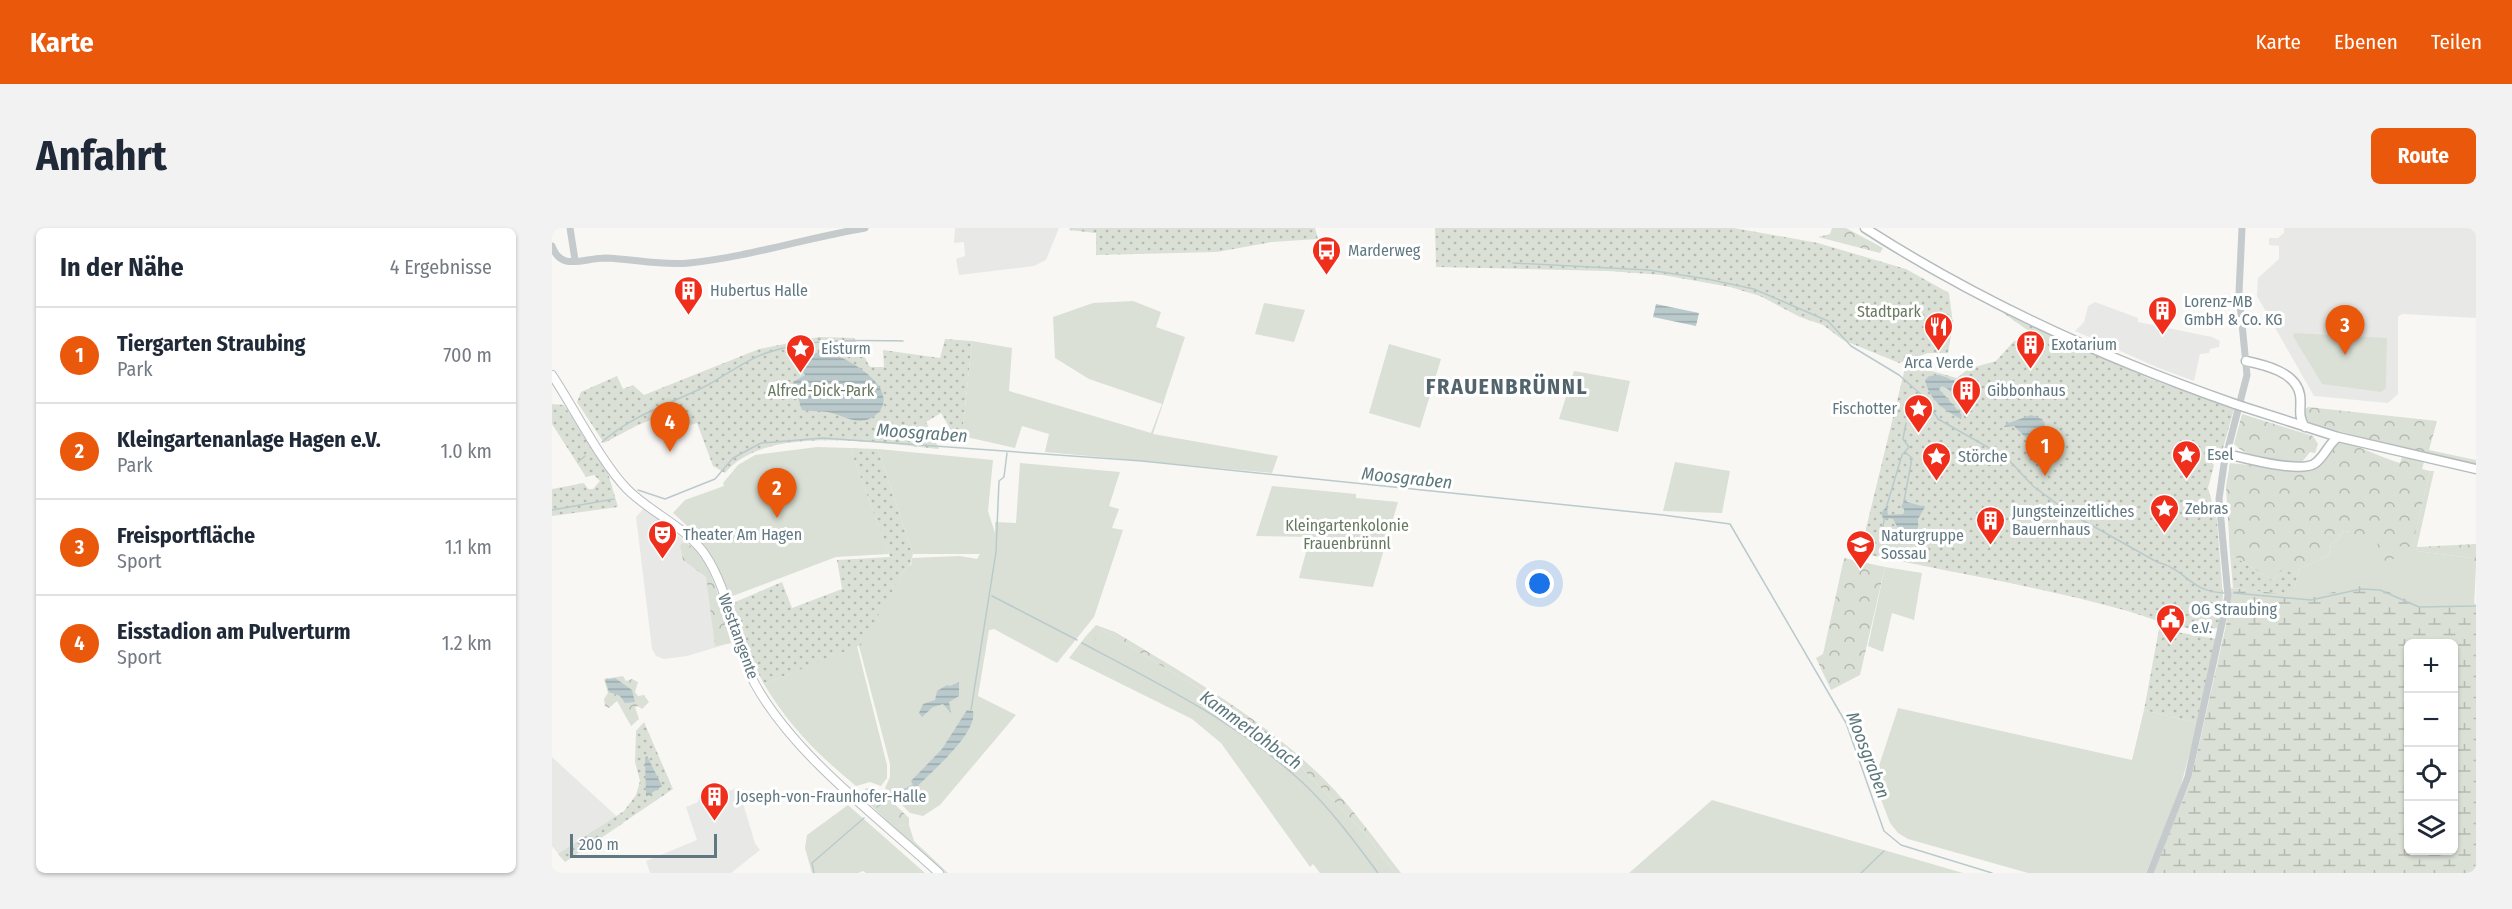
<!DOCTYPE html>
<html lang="de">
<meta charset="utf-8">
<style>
body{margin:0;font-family:"Fira Sans Condensed",sans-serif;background:#f2f2f3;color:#1f2937}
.controls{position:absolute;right:18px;bottom:18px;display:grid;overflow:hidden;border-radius:9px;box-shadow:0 2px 4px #0004}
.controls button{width:54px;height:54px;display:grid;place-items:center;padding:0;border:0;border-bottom:2px solid #e0e1e3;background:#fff;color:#1f2937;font:30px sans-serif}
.scale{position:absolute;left:18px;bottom:15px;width:147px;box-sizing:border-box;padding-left:6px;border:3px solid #607881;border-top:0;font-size:16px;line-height:21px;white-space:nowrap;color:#607881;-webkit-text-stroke:4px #fff;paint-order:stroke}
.you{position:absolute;left:988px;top:356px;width:21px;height:21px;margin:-15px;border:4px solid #fff;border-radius:50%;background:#1a73e8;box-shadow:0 0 0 9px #1a73e833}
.badge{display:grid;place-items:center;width:39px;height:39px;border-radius:50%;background:#ea580c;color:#fff;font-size:20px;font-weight:700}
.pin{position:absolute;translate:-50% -50px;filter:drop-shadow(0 2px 3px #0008)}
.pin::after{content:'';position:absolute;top:32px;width:21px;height:18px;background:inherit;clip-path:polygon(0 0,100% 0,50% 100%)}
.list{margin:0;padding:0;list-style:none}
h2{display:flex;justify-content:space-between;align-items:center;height:78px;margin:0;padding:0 24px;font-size:26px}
h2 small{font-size:20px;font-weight:400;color:#747a83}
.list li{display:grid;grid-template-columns:39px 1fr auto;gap:18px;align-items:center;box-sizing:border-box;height:96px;padding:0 24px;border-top:2px solid #e0e1e3}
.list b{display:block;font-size:22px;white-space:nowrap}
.list p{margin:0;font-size:20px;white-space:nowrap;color:#747a83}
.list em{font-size:20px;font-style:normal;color:#747a83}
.icon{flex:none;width:33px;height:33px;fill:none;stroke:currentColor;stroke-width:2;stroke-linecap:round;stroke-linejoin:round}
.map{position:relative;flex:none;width:1924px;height:645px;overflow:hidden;border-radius:9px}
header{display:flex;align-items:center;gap:36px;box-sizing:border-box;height:84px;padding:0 30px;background:#ea580c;color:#fff}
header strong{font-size:28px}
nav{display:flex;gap:33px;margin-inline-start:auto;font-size:21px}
.intro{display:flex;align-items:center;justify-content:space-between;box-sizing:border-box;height:144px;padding:0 36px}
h1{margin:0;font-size:42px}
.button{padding:15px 27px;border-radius:9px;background:#ea580c;color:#fff;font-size:21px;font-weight:700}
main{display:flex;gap:36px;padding:0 36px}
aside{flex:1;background:#fff;border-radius:9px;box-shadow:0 2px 4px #0004}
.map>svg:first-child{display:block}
.built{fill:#e8e9e7}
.green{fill:#dae0d5}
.forest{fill:url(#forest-crowns)}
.wetland{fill:url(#wetland-marsh);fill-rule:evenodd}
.park{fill:url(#park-dots)}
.water{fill:url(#water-rules)}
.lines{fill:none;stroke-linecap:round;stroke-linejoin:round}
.stream{stroke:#bacacc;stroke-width:1.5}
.secondary-casing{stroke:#b7bec1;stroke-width:10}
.primary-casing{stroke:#b5bcbe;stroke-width:11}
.tertiary{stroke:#c5cacc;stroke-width:7}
.secondary{stroke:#fff;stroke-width:8}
.primary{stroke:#fff;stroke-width:8}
.primary-bridge-casing{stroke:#b5bcbe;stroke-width:11;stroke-linecap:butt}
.primary-bridge{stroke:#fff;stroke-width:8}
.labels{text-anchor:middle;stroke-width:6;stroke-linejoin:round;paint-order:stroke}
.poi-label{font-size:16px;fill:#607881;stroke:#fff;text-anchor:start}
.park-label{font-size:16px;fill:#687960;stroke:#fff}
.street-label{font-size:16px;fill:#607881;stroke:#fff}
.water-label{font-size:18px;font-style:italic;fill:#5b787c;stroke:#fff}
.district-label{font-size:22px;font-weight:bold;letter-spacing:1.5px;fill:#53656c;stroke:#fff}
</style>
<header>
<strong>Karte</strong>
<nav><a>Karte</a><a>Ebenen</a><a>Teilen</a></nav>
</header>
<div class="intro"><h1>Anfahrt</h1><a class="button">Route</a></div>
<main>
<aside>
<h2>In der Nähe<small>4 Ergebnisse</small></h2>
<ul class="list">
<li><span class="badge">1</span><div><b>Tiergarten Straubing</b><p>Park</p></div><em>700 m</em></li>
<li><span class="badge">2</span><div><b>Kleingartenanlage Hagen e.V.</b><p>Park</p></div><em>1.0 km</em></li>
<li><span class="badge">3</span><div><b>Freisportfläche</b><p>Sport</p></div><em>1.1 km</em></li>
<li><span class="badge">4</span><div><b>Eisstadion am Pulverturm</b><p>Sport</p></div><em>1.2 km</em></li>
</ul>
</aside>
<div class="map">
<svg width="1924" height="645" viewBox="0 0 1924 645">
<defs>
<pattern id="forest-crowns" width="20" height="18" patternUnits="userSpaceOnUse" patternTransform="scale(1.5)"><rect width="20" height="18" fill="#dae0d5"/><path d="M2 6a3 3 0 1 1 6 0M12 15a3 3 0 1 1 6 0" fill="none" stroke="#b4bab2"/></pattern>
<pattern id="wetland-marsh" width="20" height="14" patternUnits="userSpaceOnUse" patternTransform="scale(1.5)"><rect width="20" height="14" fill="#dae0d5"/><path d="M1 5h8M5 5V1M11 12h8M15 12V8" fill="none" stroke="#b4bab2"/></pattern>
<pattern id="park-dots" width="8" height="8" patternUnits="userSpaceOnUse" patternTransform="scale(1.5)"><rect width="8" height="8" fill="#dae0d5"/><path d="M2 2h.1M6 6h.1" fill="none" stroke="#b4bab2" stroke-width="1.8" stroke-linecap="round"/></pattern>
<pattern id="water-rules" width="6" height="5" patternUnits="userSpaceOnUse" patternTransform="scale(1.5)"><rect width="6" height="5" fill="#bacacc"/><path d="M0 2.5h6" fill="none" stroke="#9ba9ab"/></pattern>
</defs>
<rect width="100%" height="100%" fill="#f8f7f4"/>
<path class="built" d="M403,0H507L494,32L482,38L407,47L404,31L413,28L412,14L402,15Z
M1732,0H1924V90L1850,86L1846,89V166L1836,175L1762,168L1705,68L1706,50L1727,31V18L1717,17V10H1726L1732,5Z
M1543,74L1586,90V94L1660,109L1668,113L1667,119L1658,121L1657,125L1648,126L1642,153L1609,141L1523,103L1532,94L1536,78Z
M92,280L138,317L153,336L167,368L179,415L135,428L112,431L104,428L100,421L84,289Z
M0,529L72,595L13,634L0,618Z
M153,558H162L171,566L186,559L203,615L208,622L179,645H98L94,633L145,612L134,579L146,574L148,564Z"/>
<path class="green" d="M581,73L609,84L604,99L633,109L601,206L726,228L720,245L493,224L497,206L470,198L463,220L410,208L420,113L460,120L457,163L599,205L610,176L537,151L503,130L501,89L541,75Z
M712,75L753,82L742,114L703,106Z
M1742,105L1835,110L1834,160L1829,164L1770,156L1741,108Z
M837,116L889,131L868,200L817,185Z
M1022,143L1078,153L1066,204L1007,191Z
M265,219L298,220L337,326L284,329L178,369C166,334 149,309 121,285L133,272L172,258L171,255L186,237L203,227Z
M326,221L441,232L436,283L443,305V294L464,295L468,235L568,244L557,278L567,281L560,300L571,302L542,389L505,435L442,401L437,402L426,468L464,487L388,577L371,588L358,585L333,560L338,549V536L307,418L355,338L359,337L360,330L408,328L425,331L428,326H361Z
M1123,234L1178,243L1170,285L1111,283Z
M1878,243H1882L1864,323L1921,330L1924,336L1922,381L1768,373L1681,360L1741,367L1747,341L1777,327L1779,316L1788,310L1789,305L1823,297H1827L1843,318H1860Z
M720,258L804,266V270L846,274L821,359L747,350L758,309L704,308Z
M1333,339L1370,345L1362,392L1340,385L1331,424L1316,418Z
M550,402L668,473L735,525L812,604L843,645H768L761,636L758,639L669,515L640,491L517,430L534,408L542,412Z
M305,418L335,537V550L329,558L318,554L304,558C267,528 236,497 212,456Z
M1346,480L1580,532L1592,482L1646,495L1626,568L1594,645H1476L1356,611L1346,605L1338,595L1322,553Z
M315,560H321L315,563L343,598L357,597L362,613L396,645H391L312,571L314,568L310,564Z
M1160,572L1411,645H1077Z
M296,577L373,645H314L311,643L306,645H260L253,620L255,607Z"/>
<path class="forest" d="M1280,0H1294L1331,20L1328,25L1266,9L1278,6Z
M1756,179L1885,193L1877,222L1924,232V237L1756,196L1752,182Z
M1690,186L1761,208L1766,216L1763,225L1758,224L1750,234C1727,233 1699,233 1682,216Z
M1788,214C1809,218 1827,229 1848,235L1850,229L1872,234L1870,241L1878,243L1860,319L1844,318L1846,328L1835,335L1825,323L1827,297H1823L1821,308L1804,315L1797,303L1789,305L1788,310L1779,316L1777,327L1747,341H1732L1720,352L1678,326L1674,258L1678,235L1756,243C1772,237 1775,223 1788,214Z
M131,314C160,323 172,389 179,415L163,418L154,349L131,332L128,318Z
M1924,316V336L1921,330L1864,323L1865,319Z
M1292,330L1333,339L1308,447L1279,462L1264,430L1271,426Z
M544,397L563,404C636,448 710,490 771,550C800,579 824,613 849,645H843L812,604L735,525L668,473L550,402L542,413L534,408Z
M71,448L74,453L80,451L86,454L83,464L86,468L92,467L97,474L90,481L86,478L83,479L87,491L79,498L65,473L57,480L53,478L52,471L56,465L52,451Z
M321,560L332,566L357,590V597L343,598L319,575L315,563Z"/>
<path class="wetland" d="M1807,358L1830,361L1865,376H1924V645H1601L1639,552L1674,397L1679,360L1761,369ZM1856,416H1902V622H1856Z"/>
<path class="park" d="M518,0H763L766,11L720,14L665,24L544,27V5L517,2Z
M883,0H1182L1266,15L1354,41L1397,65L1401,96L1396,125H1376L1347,135L1291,112L1271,97L1248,89L1208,68L1178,59L1111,47L1055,43L884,39Z
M1443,79L1598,151L1682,181L1668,231L1652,224L1662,237L1656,260L1665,292L1671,369L1666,400C1632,406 1599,389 1568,381C1484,358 1393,343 1308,325L1354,136L1405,150L1416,141L1444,133L1462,113L1488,116L1481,113L1478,104Z
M267,109L302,110L318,139H332L331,122L388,130L393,111L420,113L410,208L404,211L389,185L374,194L387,221C329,216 213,195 173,245L161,238L145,195L138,197L130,179L84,198L52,215L25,174L29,164L65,148L71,161L81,157L92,167L207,121Z
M0,176L12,177L55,242L66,279L0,288V261L32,255L36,261H41L48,253L42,247L34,249L0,196Z
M298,220L326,221L361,326L358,337L355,338L309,417L212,456L202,437L181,376L183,374L230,354L240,380L290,361L285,332L338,329Z
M1678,326L1720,352L1732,341H1747L1741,367L1681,360Z
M1607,401L1665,411L1646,495L1592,482Z
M92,494L121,561L13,634L6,626L72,583L84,567L88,553L83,534L84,503Z"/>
<path class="water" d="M1104,76L1147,85L1144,98L1101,89Z
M271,123C291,127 344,156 329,181C326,186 319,191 314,192C302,195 293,189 283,186C273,182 261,184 250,182L241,154L253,147L245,135L247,130Z
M1387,147C1411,153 1407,163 1414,181L1411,182C1403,172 1404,164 1390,158L1387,161L1410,187L1409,191C1391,181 1378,173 1373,152L1377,148Z
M1479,187L1490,191L1495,202L1488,217L1479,215L1462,198L1452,199L1454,196Z
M1352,273L1373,279L1366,291V301L1362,304H1348L1341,291L1336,290L1332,293L1329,285L1335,278L1336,287L1352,286V281L1349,279Z
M63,450L80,462L83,474L73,475L68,468L57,464L53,452Z
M407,454V468L397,474L399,485L391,476L381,479L370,489L367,485L371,476L383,472L385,463L395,457L398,458Z
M415,482L421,483C426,505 380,543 366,558L362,559L359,553L390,521Z
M95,528L110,558L94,569L93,530Z"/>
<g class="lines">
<path class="stream" d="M961,35L1097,42L1155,51L1202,61L1276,93L1299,118L1347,147L1372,169L1386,191L1455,230L1481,258L1516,284L1605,334C1636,342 1636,363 1672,365
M50,214C79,188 115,177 150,160C172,149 191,133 214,125C258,110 305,112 351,113
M26,234L33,228
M86,262L113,271L163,251L181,230L209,215L271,210L590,233L1111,287L1178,296L1294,495L1332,603L1349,617L1440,645
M1352,273L1360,230L1354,225
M1335,277L1350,227L1357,219L1351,211L1354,195
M0,282L62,271
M1329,308L1332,293
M1682,365L1759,372L1809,361L1828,362L1867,379L1924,378
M440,368L525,412
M530,415C606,455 686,495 750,554C778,580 803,614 826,645
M419,482L444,324L447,253L452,249L455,225
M341,567L362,557
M325,579L336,571
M262,645L260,635L312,590
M1309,645L1332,623"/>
<defs>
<path id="secondary" d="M0,147C22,180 49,234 75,261C99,285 131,297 152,325C179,364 181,415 203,456C243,528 326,589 387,645"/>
<path id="primary" d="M1313,0C1428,74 1554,131 1683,176
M1694,133C1713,137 1744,144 1748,167C1750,180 1745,187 1753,199
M1692,179L1786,209L1924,241
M1675,226C1693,230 1746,245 1762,236C1772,230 1776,216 1786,209"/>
</defs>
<use href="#secondary" class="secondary-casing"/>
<use href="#primary" class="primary-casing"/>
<path class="tertiary" d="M18,0L23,32
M0,18C9,44 31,30 54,30C82,31 109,38 137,35C196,29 254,10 313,0
M1598,645L1636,549L1676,368L1667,271L1672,236L1695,147L1687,65L1690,0"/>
<use href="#secondary" class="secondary"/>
<use href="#primary" class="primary"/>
<defs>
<path id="primary-bridge" d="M1683,176L1692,179"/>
</defs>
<use href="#primary-bridge" class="primary-bridge-casing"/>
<use href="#primary-bridge" class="primary-bridge"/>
</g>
<defs>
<symbol id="bus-pin" viewBox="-11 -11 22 30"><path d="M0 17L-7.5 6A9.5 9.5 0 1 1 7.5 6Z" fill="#ef2e1c" stroke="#fff"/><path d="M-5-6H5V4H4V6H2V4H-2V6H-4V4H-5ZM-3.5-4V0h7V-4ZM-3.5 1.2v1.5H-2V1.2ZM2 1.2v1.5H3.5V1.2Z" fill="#fff"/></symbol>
<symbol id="building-pin" viewBox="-11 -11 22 30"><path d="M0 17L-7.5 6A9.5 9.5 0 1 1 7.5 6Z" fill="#ef2e1c" stroke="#fff"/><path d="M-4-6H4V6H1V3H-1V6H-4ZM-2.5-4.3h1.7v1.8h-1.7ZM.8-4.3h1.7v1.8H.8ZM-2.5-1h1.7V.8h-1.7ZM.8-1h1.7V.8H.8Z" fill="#fff"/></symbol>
<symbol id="restaurant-pin" viewBox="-11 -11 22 30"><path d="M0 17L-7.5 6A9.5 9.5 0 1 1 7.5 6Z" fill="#ef2e1c" stroke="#fff"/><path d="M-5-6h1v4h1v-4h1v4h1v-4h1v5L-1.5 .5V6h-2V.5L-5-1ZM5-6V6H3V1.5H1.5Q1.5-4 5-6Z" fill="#fff"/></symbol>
<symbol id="sight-pin" viewBox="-11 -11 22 30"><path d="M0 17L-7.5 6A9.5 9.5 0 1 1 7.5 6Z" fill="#ef2e1c" stroke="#fff"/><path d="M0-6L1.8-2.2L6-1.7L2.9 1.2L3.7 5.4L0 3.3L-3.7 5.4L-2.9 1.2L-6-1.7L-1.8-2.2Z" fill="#fff"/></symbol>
<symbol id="theatre-pin" viewBox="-11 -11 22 30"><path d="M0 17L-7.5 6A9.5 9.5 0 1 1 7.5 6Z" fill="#ef2e1c" stroke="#fff"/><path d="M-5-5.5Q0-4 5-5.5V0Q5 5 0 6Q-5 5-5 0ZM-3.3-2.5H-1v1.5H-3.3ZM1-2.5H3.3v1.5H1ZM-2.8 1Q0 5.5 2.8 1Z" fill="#fff"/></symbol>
<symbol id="school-pin" viewBox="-11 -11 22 30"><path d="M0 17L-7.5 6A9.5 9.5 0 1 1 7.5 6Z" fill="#ef2e1c" stroke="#fff"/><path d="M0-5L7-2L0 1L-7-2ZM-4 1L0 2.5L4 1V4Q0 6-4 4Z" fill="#fff"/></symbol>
<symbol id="civic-pin" viewBox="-11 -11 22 30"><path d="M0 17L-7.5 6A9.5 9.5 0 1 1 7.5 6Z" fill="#ef2e1c" stroke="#fff"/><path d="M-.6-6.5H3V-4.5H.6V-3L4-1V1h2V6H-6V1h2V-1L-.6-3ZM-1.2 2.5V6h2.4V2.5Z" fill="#fff"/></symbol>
</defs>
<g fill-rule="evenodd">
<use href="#bus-pin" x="758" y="6" width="33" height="45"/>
<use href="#building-pin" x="120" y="46" width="33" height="45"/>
<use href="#building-pin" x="1594" y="66" width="33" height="45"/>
<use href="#restaurant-pin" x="1370" y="82" width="33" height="45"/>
<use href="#building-pin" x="1462" y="100" width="33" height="45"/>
<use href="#sight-pin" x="232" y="104" width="33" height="45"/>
<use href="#building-pin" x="1398" y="146" width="33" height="45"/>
<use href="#sight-pin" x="1350" y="164" width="33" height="45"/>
<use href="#sight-pin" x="1618" y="210" width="33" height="45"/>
<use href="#sight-pin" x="1368" y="212" width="33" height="45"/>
<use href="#sight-pin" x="1596" y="264" width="33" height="45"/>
<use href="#building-pin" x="1422" y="276" width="33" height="45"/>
<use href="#theatre-pin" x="94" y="290" width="33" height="45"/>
<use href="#school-pin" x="1292" y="300" width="33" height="45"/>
<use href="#civic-pin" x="1602" y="374" width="33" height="45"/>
<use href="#building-pin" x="146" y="552" width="33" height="45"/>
</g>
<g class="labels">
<g class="poi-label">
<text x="796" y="28">Marderweg</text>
<text x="158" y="68">Hubertus Halle</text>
<text x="1632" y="79">Lorenz-MB<tspan x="1632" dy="18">GmbH &amp; Co. KG</tspan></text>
<text x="1499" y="122">Exotarium</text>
<text x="269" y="126">Eisturm</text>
<text x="1387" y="140" text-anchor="middle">Arca Verde</text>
<text x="1435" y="168">Gibbonhaus</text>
<text x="1345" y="186" text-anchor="end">Fischotter</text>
<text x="1655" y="232">Esel</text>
<text x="1406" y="234">Störche</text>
<text x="1633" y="286">Zebras</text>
<text x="1460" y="289">Jungsteinzeitliches<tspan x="1460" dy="18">Bauernhaus</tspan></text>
<text x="131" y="312">Theater Am Hagen</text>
<text x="1329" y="313">Naturgruppe<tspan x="1329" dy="18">Sossau</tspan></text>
<text x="1639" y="387">OG Straubing<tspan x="1639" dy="18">e.V.</tspan></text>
<text x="184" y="574">Joseph-von-Fraunhofer-Halle</text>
</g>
<g class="park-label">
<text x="1337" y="89">Stadtpark</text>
<text x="269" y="168">Alfred-Dick-Park</text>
<text x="795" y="303">Kleingartenkolonie<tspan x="795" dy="18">Frauenbrünnl</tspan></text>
</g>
<g class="street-label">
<text transform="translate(187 408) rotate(70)" y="6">Westtangente</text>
</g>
<g class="water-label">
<text transform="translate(370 205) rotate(4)" y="6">Moosgraben</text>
<text transform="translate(855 250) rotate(6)" y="6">Moosgraben</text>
<text transform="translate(699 502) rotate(36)" y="6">Kammerlohbach</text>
<text transform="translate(1316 527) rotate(69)" y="6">Moosgraben</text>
</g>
<g class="district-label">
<text x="955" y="166">FRAUENBRÜNNL</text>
</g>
</g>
</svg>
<div class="controls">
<button>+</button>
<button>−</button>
<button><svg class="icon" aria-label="locate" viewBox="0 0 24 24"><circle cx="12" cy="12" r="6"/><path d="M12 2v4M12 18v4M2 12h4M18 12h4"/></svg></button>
<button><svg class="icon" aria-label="layers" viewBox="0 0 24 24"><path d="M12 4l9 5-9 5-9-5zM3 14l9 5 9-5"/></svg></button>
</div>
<div class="scale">200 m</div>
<div class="you"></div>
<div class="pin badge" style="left:1493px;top:248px">1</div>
<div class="pin badge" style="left:225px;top:290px">2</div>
<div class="pin badge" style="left:1793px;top:127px">3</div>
<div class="pin badge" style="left:118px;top:224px">4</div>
</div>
</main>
